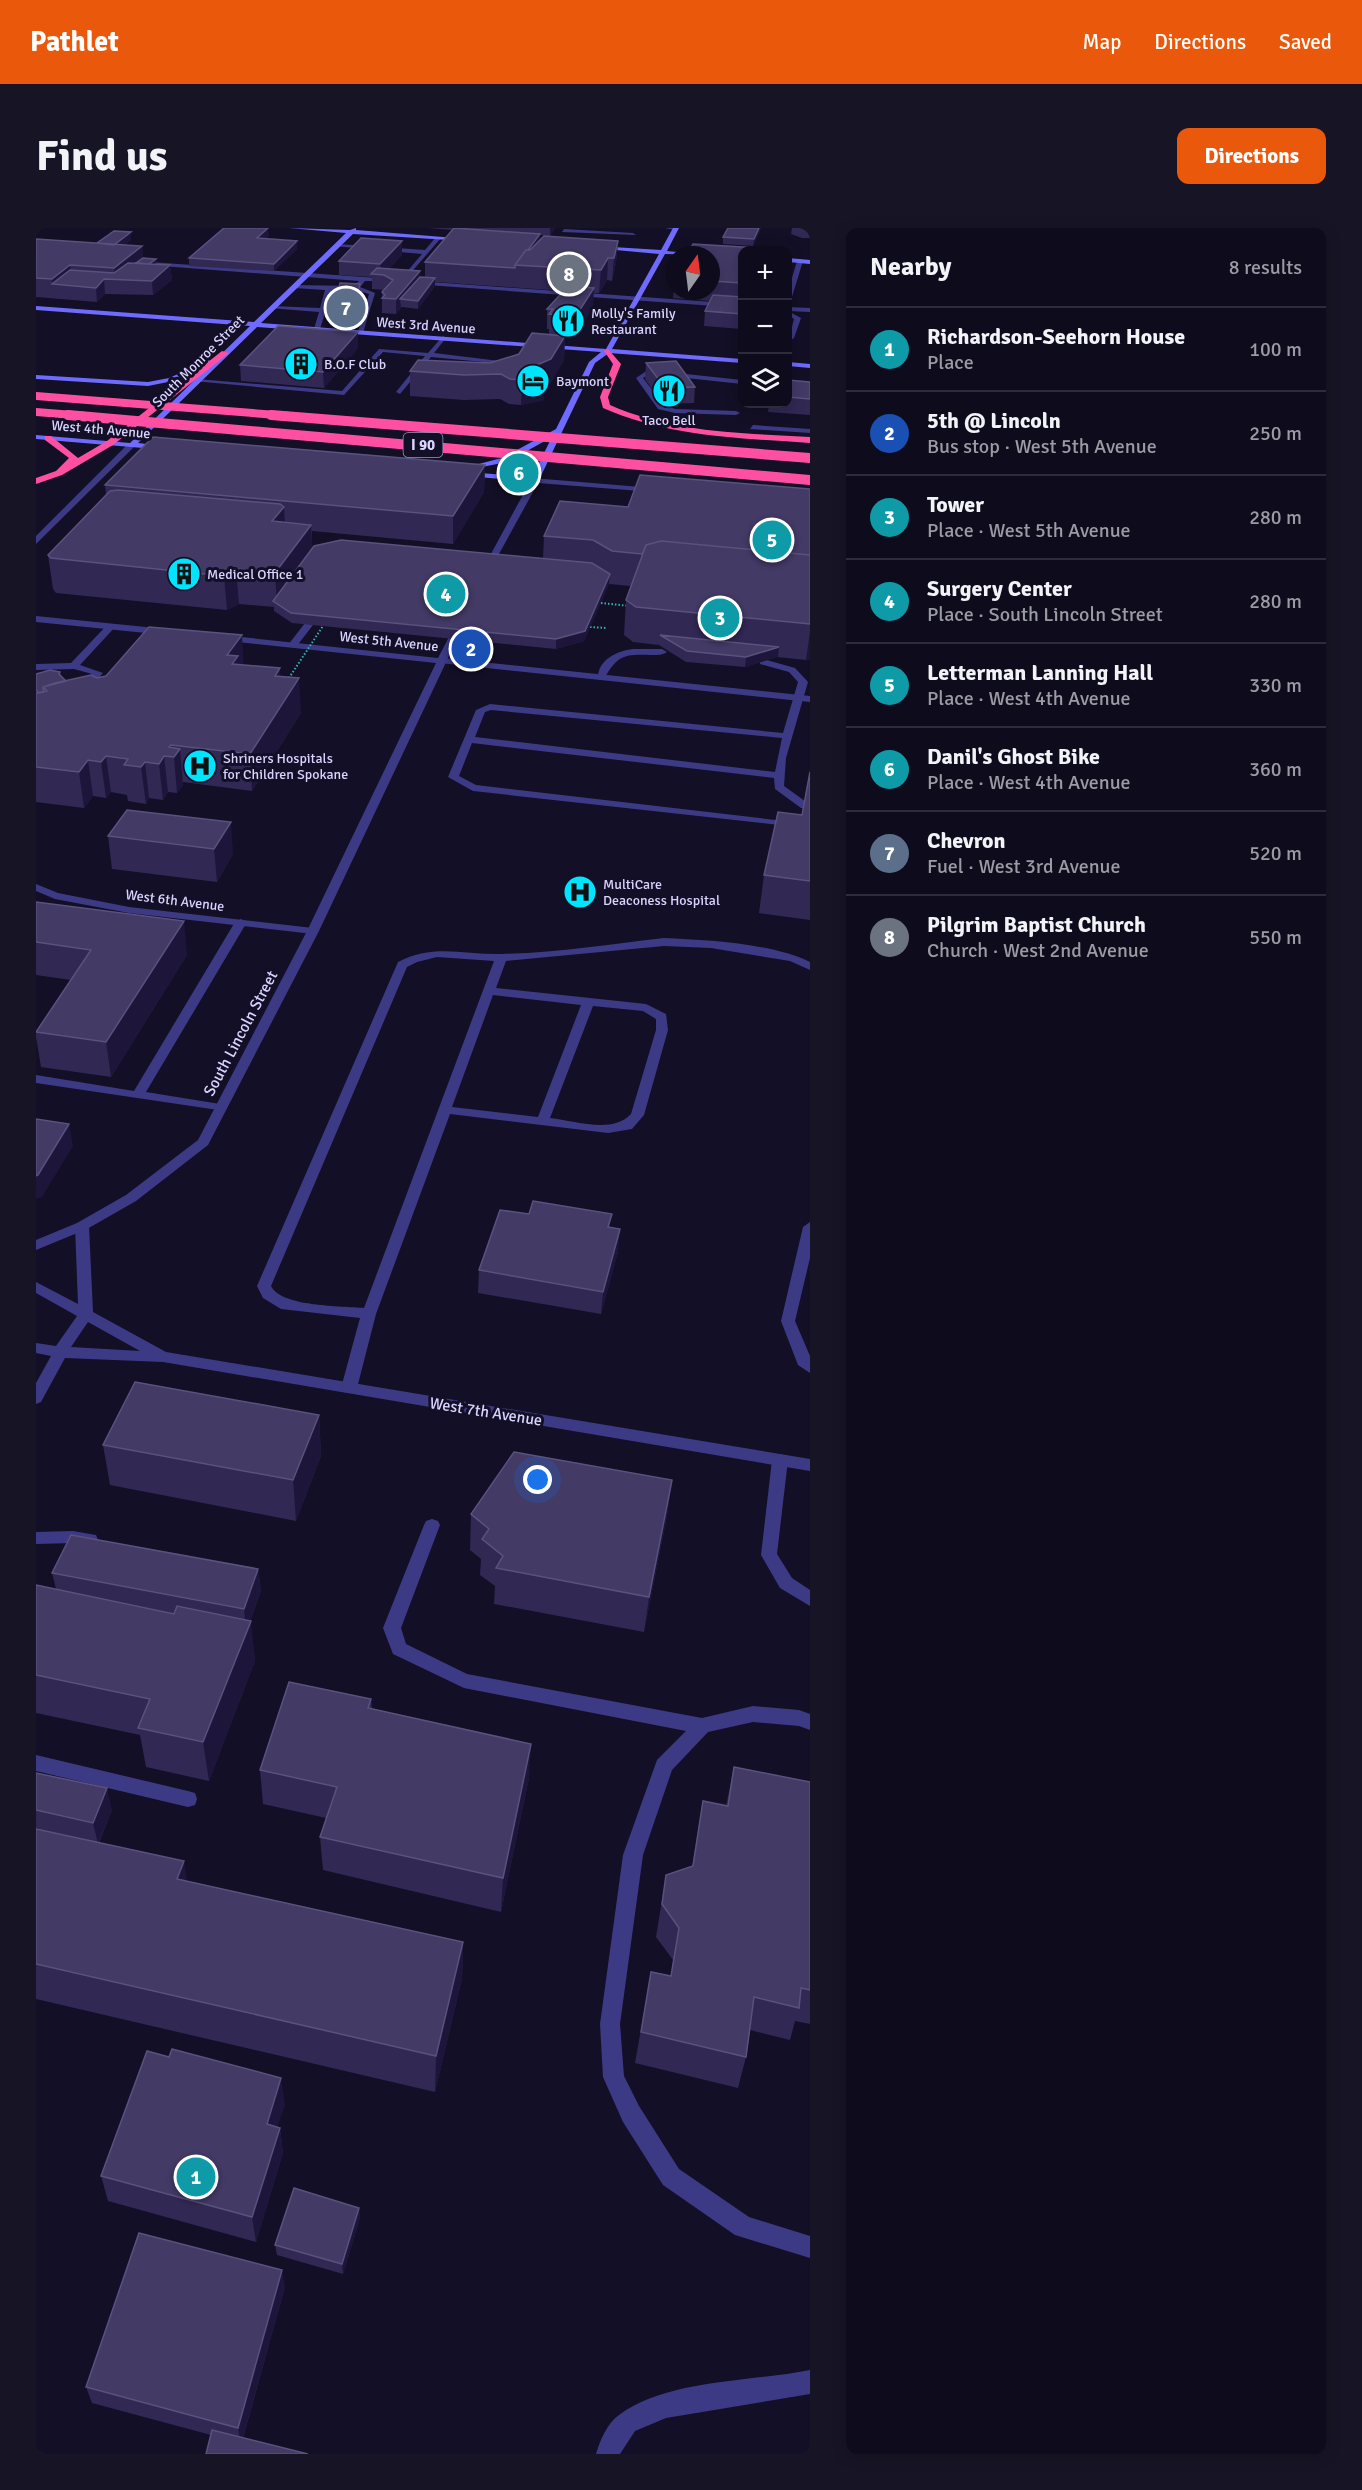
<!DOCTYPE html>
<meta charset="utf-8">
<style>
body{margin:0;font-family:Signika,sans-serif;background:#171425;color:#f1f3f6}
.controls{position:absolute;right:18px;top:18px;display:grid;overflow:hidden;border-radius:12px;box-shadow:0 3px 15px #0003}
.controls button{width:54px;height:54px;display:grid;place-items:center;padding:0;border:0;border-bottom:2px solid #2e2b3b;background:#0e0b1c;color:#f1f3f6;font:30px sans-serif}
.compass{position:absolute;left:630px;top:18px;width:54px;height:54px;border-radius:50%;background:#0e0b1c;box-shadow:0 3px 15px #0003;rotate:14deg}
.you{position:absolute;left:502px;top:1252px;width:21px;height:21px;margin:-15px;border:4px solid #fff;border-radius:50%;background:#1a73e8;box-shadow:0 0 0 9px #1a73e833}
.badge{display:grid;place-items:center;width:39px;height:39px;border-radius:50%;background:#ea580c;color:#fff;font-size:20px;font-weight:700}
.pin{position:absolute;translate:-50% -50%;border:3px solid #fff;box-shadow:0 2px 6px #0006}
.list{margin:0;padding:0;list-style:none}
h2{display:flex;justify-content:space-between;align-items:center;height:78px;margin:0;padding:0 24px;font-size:26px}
h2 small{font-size:20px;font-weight:400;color:#9b9ba3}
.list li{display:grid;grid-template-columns:39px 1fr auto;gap:18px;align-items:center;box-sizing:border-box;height:84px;padding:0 24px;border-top:2px solid #2e2b3b}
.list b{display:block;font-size:22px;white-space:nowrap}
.list p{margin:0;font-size:20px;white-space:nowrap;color:#9b9ba3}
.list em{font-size:20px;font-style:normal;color:#9b9ba3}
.icon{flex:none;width:33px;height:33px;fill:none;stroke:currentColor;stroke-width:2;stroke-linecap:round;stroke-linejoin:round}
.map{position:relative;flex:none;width:774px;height:2226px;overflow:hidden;border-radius:12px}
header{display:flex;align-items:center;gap:36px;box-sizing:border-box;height:84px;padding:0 30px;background:#ea580c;color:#fff}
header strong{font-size:28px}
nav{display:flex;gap:33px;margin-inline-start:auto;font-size:21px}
.intro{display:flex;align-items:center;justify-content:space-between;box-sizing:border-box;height:144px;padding:0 36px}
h1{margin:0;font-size:42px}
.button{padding:15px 27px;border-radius:12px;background:#ea580c;color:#fff;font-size:21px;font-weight:700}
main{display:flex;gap:36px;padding:0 36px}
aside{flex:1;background:#0e0b1c;border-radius:12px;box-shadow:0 3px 15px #0003}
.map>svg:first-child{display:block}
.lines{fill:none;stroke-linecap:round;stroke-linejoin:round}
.path{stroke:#2fb8b0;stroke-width:2;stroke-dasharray:1.5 2;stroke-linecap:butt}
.service{fill:#3d3a85;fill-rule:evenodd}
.minor{fill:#3d3a85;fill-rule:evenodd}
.tertiary{fill:#3d3a85;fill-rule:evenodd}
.secondary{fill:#6f6bff;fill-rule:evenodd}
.motorway{fill:#ff4fa3;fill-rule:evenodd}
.path-bridge{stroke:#2fb8b0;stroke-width:2;stroke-dasharray:1.5 2;stroke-linecap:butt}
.motorway-bridge-far1{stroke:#ff4fa3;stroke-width:8}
.motorway-bridge{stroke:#ff4fa3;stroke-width:10}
.wall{fill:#312854}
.shaded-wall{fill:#1d163a}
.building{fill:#433a66;stroke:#5a527e;stroke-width:1.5}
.labels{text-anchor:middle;stroke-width:6;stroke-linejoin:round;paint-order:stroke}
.far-poi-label{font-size:14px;fill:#d9d4ff;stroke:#130f26;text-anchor:start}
.far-street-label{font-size:14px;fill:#d9d4ff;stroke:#130f26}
.shield{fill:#130f26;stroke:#9e99be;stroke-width:1.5}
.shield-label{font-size:15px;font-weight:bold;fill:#d9d4ff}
.street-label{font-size:16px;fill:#d9d4ff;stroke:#130f26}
</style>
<header>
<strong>Pathlet</strong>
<nav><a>Map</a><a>Directions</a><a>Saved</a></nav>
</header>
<div class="intro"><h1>Find us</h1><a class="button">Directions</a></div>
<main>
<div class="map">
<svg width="774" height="2226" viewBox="0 0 774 2226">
<rect width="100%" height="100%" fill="#130f26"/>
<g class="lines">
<path class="path" d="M565,375L594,378
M554,399L571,400"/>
<path class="service" d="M629,0H642L639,2Z
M528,1L597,5L600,7L526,4Z
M400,9L405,10L372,48L369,46L386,26L298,18L301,16L389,22Z
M764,31L767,33L755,72L752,74V63L761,33Z
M114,34L356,51L359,53H329L324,59L339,65L327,105L322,104L333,66L320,62H296L290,81L299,83L289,85L284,101L281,103L278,101L283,84L233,80L236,78L284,80L289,62L258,60L256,57L318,58L323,53L112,37Z
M380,53L706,76V80L378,56Z
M752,79L774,80V84L752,83Z
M752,83L765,90L758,110L752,114L758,91L752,87Z
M407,108L410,110L398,125L481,135L478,137L395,129L364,166L360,164L389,128L347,124L308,167L157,153L161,151L306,163L343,121L392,125Z
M612,142L706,152V156L613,146L607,150L628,177L639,181L700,183L704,185L700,187L639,185L622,181L600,150Z
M717,197L774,201V205L714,201Z
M269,395L277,397L260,419H254L252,417Z
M72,396L80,398L44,437L67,445L50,464L42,462L56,446L38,441L0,442V436L35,435Z
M597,421H626L631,424C626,427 623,427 617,427C589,426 582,426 568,451H562C561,432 581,423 597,421Z
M727,431L759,440L772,454L750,530L748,558L773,576V580H765L739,561L738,550L436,515L423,548L440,557L757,594L762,597L761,599L437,563L412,549L440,482L454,476L747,505L762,454L753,444L724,436V432ZM455,482L746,510L739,544L439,509L449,484Z
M205,691L211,694L110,864L184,876L191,880L189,883L0,855V847L98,863L199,694Z
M628,710C671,712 735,715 774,734V742L754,733L675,720L628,718L470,733L460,760L610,776L630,786L632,802L608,887L596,901L572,905L414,886L340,1086L321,1160L313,1165L308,1164L305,1160L324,1090L245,1081L227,1070L221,1058L362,734C397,715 429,727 466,726C520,725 574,716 628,710ZM401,729L458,733L328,1080C306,1078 245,1079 235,1058L371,739L381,734ZM457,767L545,777L502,889L416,879ZM557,778L607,783L620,791V802L595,886C577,906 539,893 514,890Z
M774,994V1030L759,1093L774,1128V1145L762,1137L745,1093L767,999Z
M744,1226L750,1228L752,1232L741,1326L756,1350L774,1362V1378L744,1360L725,1327L736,1232L738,1228Z
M396,1291L402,1293L404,1297L365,1400L370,1416L431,1446L666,1490L717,1478L763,1482L774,1486V1502L763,1498L717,1494L672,1504L636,1542L607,1627L584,1796L588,1848L603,1878L643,1941L713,1989L774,2008V2030L699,2007L627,1957L587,1894L567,1849L564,1796L587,1627L621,1532L650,1503L428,1460L357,1426L347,1400L388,1297L390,1293Z
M37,1303L60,1307L62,1312L60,1317L54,1318L37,1315L0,1316V1304Z
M0,1527L152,1563L159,1565L161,1571L159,1577L152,1579L0,1543Z
M774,2142V2166L630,2190L599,2203L584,2226H560C564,2213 571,2195 583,2187C632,2151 716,2154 774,2142Z"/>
<path class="minor" d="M407,430L774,468V474L404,435V431Z
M0,656L22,665L93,679L277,700L283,703L277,706L93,685L19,671L0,663Z
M46,993L53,998L57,1084L130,1124L774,1231V1243L127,1134L29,1130L5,1174L0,1176V1155L15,1128L0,1125V1115L20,1118L41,1088L0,1065V1054L42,1076L39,998ZM52,1094L104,1123L35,1119Z"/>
<path class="tertiary" d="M93,215L100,217L0,316V308Z
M496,250L617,260L621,262L617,264L502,255L458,335L451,337L450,335Z
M0,388L130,401L135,404L130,407L0,394Z
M186,407L402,430L413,409L421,411L283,703L172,917L100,973L51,1001L0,1022V1012L41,995L90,967L162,912L271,703L400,435L183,412L181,410Z"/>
<path class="secondary" d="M253,0L314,2L320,0V2L432,11L429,13L317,6L225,95L570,121L623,26L558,20L561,18L625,22L637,0H643L631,23L672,27L629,26L576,121L706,131V135L573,125L559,135L503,252L499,254L430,248L426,246L430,244L496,249L516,209L471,234L431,242L427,240L466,230L520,201L553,134L565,124L221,99L102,215L128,218L131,222L0,211V207L94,215L214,98L0,82V78L218,94L310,5Z
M752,30L774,32V36L752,34Z
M173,132L175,135L137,153L112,158L0,151V147L112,154L133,150Z
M752,134L774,136V140L752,138Z"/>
<path class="motorway" d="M572,121L585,136L572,169L574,177C638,205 705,205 774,209V215C703,210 633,209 567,180L564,169L577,136L568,123Z
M186,123L193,125L77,217L26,247L0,256V250L20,243L33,230L9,212V208H15L42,230L71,213Z"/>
<path class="path-bridge" d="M251,453L287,398"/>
<path class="motorway-bridge-far1" d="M0,168L254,188
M0,184L50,188"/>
<path class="motorway-bridge" d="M32,187L774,252
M235,187L774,230"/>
</g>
<path class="wall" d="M392,0H519L514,8L504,7V12L582,13L580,35L576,53L571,52L563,65H557V79L539,108L513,106V101H511V81L528,63L399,54V58L382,81L366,79L360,86L346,85V64L348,62L336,61V49L303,47V33L366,27L353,41L384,49L389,50V34L417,2Z
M725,0L717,18L687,16V9Z
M756,0H774V10H766L755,6Z
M233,7L229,11L261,21L238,43L153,38V30Z
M0,11L61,15L95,12L88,17L106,18L107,30L120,31V36L134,37L136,52L117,67L69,66L61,74L0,69Z
M657,16L723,20V22H706V101L668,98L669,83L674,73L637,70L639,51V63H675V27H651Z
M324,64L318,92L297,91V83Z
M529,108L528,132L514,156L508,158V172L485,177L473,176L464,171L428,172L374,168V143L454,135L483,126Z
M322,120L288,160L205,153L204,137Z
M610,135L659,159L658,175L627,176L609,151Z
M752,152L774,154V187L732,184L733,176H752Z
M449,237L448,264L417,316L276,303V321L507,330L508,308L592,279L774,261V431L770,432L741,429L709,439L650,434L623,417L597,414L588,407L590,372L595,358L573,356L548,413L520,421L256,395L238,383V379L203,376L191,382L20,365L17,361L12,327L70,267L69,257Z
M208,437L244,440V448L265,485L216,563L147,554V557L141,565L132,564L127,572L113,570L110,576L92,573L91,567L75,564L70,570L57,568L48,580L0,574V446L24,444L25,448L30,453Z
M774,541V692L723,685L728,647L766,587Z
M91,582L197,626L181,654L76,641L72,608Z
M0,674L151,727L75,849L5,839L0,809V803L35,752L0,747Z
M574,1000L582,1024L565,1086L442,1065L443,1042Z
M283,1187L285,1228L260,1293L74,1257L67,1217Z
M636,1252L631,1288L608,1404L458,1376L459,1358L444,1347L445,1331L434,1322L435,1286Z
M222,1341L225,1363L214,1393L219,1433L173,1553L110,1539L104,1507L0,1485V1357L20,1361L16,1345Z
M335,1471L336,1480L493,1550L465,1684L287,1642L284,1609L290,1590L227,1576L224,1542Z
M698,1539L774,1554V1796L759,1793L754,1812L714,1802L710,1829L702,1860L599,1835L615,1744L635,1748L637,1732L620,1709L630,1647L656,1638L667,1573L690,1578Z
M0,1545L76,1582L63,1615L151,1653L427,1714L426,1751L399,1864L0,1771Z
M249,1876L241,1899L244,1900L247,1925L220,2014L72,1973L65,1948Z
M323,1980L324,1990L307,2046L241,2027L239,2017Z
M249,2059L207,2210L175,2207L56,2175L50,2159Z"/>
<path class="shaded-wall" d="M232,0L233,7L221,18V10Z
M514,0H519L514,8Z
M723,0H725L717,18L718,11Z
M95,4V12L77,26L76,18Z
M504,6L503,24L481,37Z
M261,13V21L238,43V36Z
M366,13V27L347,47H345L344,36Z
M582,13L580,35L576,53L578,30Z
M106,18L108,37L79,51L78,40Z
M572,30L571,52L563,65L565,42Z
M120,31V38L106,42Z
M34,37L36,57L16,56V51Z
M134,37L136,52L117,67L116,53Z
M384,43V57L364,71L365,79H366L360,86V71Z
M399,50V58L382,81V73Z
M68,51L69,66L61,74L60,60Z
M324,56V64L318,92V84Z
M558,60L557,79L539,108L540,88Z
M322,104V120L288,160L287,144Z
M529,108L528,132L514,156L508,158V172L485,177L486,152L494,140Z
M449,237L448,264L417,316V288Z
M248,279L250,312L236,293Z
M275,297L277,330L241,376L239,345Z
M200,341L203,376L191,382L188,348Z
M574,346L573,356L548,413L520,421V411Z
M774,403V431L770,432Z
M206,407L208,442L203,448L191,427Z
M743,419L742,429L709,439L710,429Z
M244,440L246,475L239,448Z
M263,450L265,485L216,563L214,526Z
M144,521L147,557L141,565L138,529Z
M70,528L75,564L70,570L65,534Z
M128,528L132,564L127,572L123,536Z
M52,532L57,568L48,580L43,544Z
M109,534L113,570L110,576L105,539Z
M195,594L197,626L181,654L178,621Z
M148,693L151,727L75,849L70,814Z
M33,896L37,918L6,969L0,971V948Z
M584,1001L582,1024L565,1086L567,1064Z
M283,1187L285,1228L260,1293L257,1252Z
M636,1252L631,1288L608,1404L613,1369Z
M222,1341L225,1363L210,1403L208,1381Z
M215,1393L219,1433L173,1553L167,1514Z
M495,1516L493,1550L465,1684L467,1650Z
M71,1560L76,1582L62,1616L57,1595Z
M148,1633L154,1672L141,1651Z
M427,1714L426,1751L399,1864L400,1828Z
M245,1850L249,1876L234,1922L231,1896Z
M244,1900L247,1925L220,2014L216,1989Z
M323,1980L324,1990L307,2046L306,2036Z
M246,2042L249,2059L205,2216L202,2200Z"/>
<path class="building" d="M188,0H232L221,10L261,13L238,36L153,30Z
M418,0L504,6L492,22H490L479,37V40L389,34Z
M692,0H723L718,11L687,9Z
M78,3L95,4L78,17L61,15Z
M508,8L582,13L578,30H572L565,42L479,37L490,22H494Z
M325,10L366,13L344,36L303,33Z
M0,11L106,18L78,40L34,37L16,51L0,50Z
M657,16L723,20L722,22H706V55L675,53V27H651Z
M107,30L120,31L113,36L100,35Z
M92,35L134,37L116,53L68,51L60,60L16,56L34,42L78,45Z
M341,40L384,43L360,71L346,70L349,67L346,64L357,52L348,47L335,46Z
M384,49L399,50L382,73L364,71Z
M304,55L324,56L318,84L297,83Z
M532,58L558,60L540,88L513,86L517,81H511Z
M677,67L706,69V86L669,83Z
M242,98L322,104L287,144L204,137Z
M496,105L529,108L515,131L494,140L509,147L486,152L474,151L465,146L428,147L374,143L382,132L454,135L483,126Z
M640,133L659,159L629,160L610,135Z
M752,152L774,154V171L752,169Z
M117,209L449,237L417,288L69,257Z
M604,247L774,261V327L625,313L610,317L606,326L576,323L557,312L508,308L524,273L592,279Z
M82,262L244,276L248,279L236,293L275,297L239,345L200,341L188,348L15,330L12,327L74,263Z
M305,312L556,335L574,346L549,403L520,411L255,385L237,373L278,318Z
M625,313L774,327V396L600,379L590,372L610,317Z
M113,399L206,407L191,427L202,428L196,436L244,440L239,448L263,450L214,526L135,517L133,519L144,521L138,529L128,528L123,536L109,534L105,539L88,537L92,531L70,528L65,534L52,532L43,544L0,539V465L11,463L7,459L19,455L55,447L61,450L70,448Z
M624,407L743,419L710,429L651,423Z
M14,442L24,444L23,446L30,453L7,459L8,464L3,465L0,462V446Z
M774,544V653L728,647L742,584L766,587Z
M91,582L195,594L178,621L72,608Z
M0,674L148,693L70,814L0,804L55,722L0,714Z
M0,891L33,896L2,947L0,948Z
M497,973L576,986L572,999L584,1001L567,1064L443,1042L464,982L493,986Z
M99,1154L283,1187L257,1252L67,1217Z
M478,1224L636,1252L613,1369L460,1340L467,1328L446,1311L453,1301L435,1286Z
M35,1307L222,1341L208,1381L16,1345Z
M0,1357L138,1386L141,1378L215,1393L167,1514L102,1500L114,1471L0,1447Z
M253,1454L335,1471L332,1480L495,1516L467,1650L284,1609L301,1559L224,1542Z
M698,1539L774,1554V1762L765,1760L763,1780L718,1769L710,1829L605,1804L615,1744L635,1748L643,1700L626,1676L630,1647L657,1638L667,1573L692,1578Z
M0,1545L71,1560L57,1595L0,1582Z
M0,1601L148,1633L141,1651L427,1714L400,1828L0,1736Z
M136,1821L245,1850L231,1896L244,1900L216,1989L65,1948L111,1823L133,1829Z
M258,1960L323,1980L306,2036L239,2017Z
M103,2005L246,2042L202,2200L50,2159Z
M176,2202L272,2226H170Z"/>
<defs>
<symbol id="restaurant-disc" viewBox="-11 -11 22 22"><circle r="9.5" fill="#00e5ff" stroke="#130f26"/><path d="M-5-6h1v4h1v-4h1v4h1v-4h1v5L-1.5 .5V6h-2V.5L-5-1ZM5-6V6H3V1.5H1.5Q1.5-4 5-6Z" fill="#111"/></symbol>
<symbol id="building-disc" viewBox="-11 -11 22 22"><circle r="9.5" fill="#00e5ff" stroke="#130f26"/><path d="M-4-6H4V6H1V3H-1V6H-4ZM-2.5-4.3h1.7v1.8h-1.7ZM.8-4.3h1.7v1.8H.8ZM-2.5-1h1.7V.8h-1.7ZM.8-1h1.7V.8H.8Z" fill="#111"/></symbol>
<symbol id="hotel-disc" viewBox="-11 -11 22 22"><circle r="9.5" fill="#00e5ff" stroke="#130f26"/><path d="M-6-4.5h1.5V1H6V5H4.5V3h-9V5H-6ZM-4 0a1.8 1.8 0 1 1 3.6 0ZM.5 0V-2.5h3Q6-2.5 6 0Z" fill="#111"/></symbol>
<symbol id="hospital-disc" viewBox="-11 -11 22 22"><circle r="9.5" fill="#00e5ff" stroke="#130f26"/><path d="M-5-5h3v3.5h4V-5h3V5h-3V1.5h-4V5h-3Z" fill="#111"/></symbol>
</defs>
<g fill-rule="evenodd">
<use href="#restaurant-disc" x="513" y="74" width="38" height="38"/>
<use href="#building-disc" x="246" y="117" width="38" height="38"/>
<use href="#hotel-disc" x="478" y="134" width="38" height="38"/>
<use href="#restaurant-disc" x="614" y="144" width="38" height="38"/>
<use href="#building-disc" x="129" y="327" width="38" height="38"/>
<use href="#hospital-disc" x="145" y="519" width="38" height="38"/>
<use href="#hospital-disc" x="525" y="645" width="38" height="38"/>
</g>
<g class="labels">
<g class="far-poi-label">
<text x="555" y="90">Molly's Family<tspan x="555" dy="16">Restaurant</tspan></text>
<text x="288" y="141">B.O.F Club</text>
<text x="520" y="158">Baymont</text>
<text x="633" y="197" text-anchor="middle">Taco Bell</text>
<text x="171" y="351">Medical Office 1</text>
<text x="187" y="535">Shriners Hospitals<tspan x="187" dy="16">for Children Spokane</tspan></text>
<text x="567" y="661">MultiCare<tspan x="567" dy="16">Deaconess Hospital</tspan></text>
</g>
<g class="far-street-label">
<text transform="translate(390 97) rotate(4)" y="5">West 3rd Avenue</text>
<text transform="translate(162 133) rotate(-45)" y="5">South Monroe Street</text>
<text transform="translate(65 201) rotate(5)" y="5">West 4th Avenue</text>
<text transform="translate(353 413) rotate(6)" y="5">West 5th Avenue</text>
<text transform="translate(139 672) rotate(7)" y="5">West 6th Avenue</text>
</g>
<rect class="shield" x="367.5" y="205" width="39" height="24" rx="4.5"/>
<g class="shield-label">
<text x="387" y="222">I 90</text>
</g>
<g class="street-label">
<text transform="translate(204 805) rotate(-62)" y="6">South Lincoln Street</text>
<text transform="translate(450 1183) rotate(9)" y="6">West 7th Avenue</text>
</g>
</g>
</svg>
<div class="controls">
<button>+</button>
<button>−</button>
<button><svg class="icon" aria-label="layers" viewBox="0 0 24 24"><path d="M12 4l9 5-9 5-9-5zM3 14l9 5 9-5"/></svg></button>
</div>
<svg class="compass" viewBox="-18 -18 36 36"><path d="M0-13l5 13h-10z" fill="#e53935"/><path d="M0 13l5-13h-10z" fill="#9b9ba3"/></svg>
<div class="you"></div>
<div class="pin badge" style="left:160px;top:1949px;background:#0f9aa8">1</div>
<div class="pin badge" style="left:435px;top:421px;background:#1a4fb4">2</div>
<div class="pin badge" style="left:684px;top:390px;background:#0f9aa8">3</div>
<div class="pin badge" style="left:410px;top:366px;background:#0f9aa8">4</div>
<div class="pin badge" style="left:736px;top:312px;background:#0f9aa8">5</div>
<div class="pin badge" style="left:483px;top:245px;background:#0f9aa8">6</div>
<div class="pin badge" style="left:310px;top:80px;background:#5c6f8a">7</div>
<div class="pin badge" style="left:533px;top:46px;background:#6b7280">8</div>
</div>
<aside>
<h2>Nearby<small>8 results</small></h2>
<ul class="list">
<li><span class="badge" style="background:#0f9aa8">1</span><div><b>Richardson-Seehorn House</b><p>Place</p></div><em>100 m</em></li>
<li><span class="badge" style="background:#1a4fb4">2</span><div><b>5th @ Lincoln</b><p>Bus stop · West 5th Avenue</p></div><em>250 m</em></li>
<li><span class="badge" style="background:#0f9aa8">3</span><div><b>Tower</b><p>Place · West 5th Avenue</p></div><em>280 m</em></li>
<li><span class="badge" style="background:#0f9aa8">4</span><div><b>Surgery Center</b><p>Place · South Lincoln Street</p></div><em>280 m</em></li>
<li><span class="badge" style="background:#0f9aa8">5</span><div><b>Letterman Lanning Hall</b><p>Place · West 4th Avenue</p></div><em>330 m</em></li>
<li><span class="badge" style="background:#0f9aa8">6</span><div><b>Danil's Ghost Bike</b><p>Place · West 4th Avenue</p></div><em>360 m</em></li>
<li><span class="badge" style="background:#5c6f8a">7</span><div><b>Chevron</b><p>Fuel · West 3rd Avenue</p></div><em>520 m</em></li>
<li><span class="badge" style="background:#6b7280">8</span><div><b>Pilgrim Baptist Church</b><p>Church · West 2nd Avenue</p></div><em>550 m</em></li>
</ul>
</aside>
</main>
